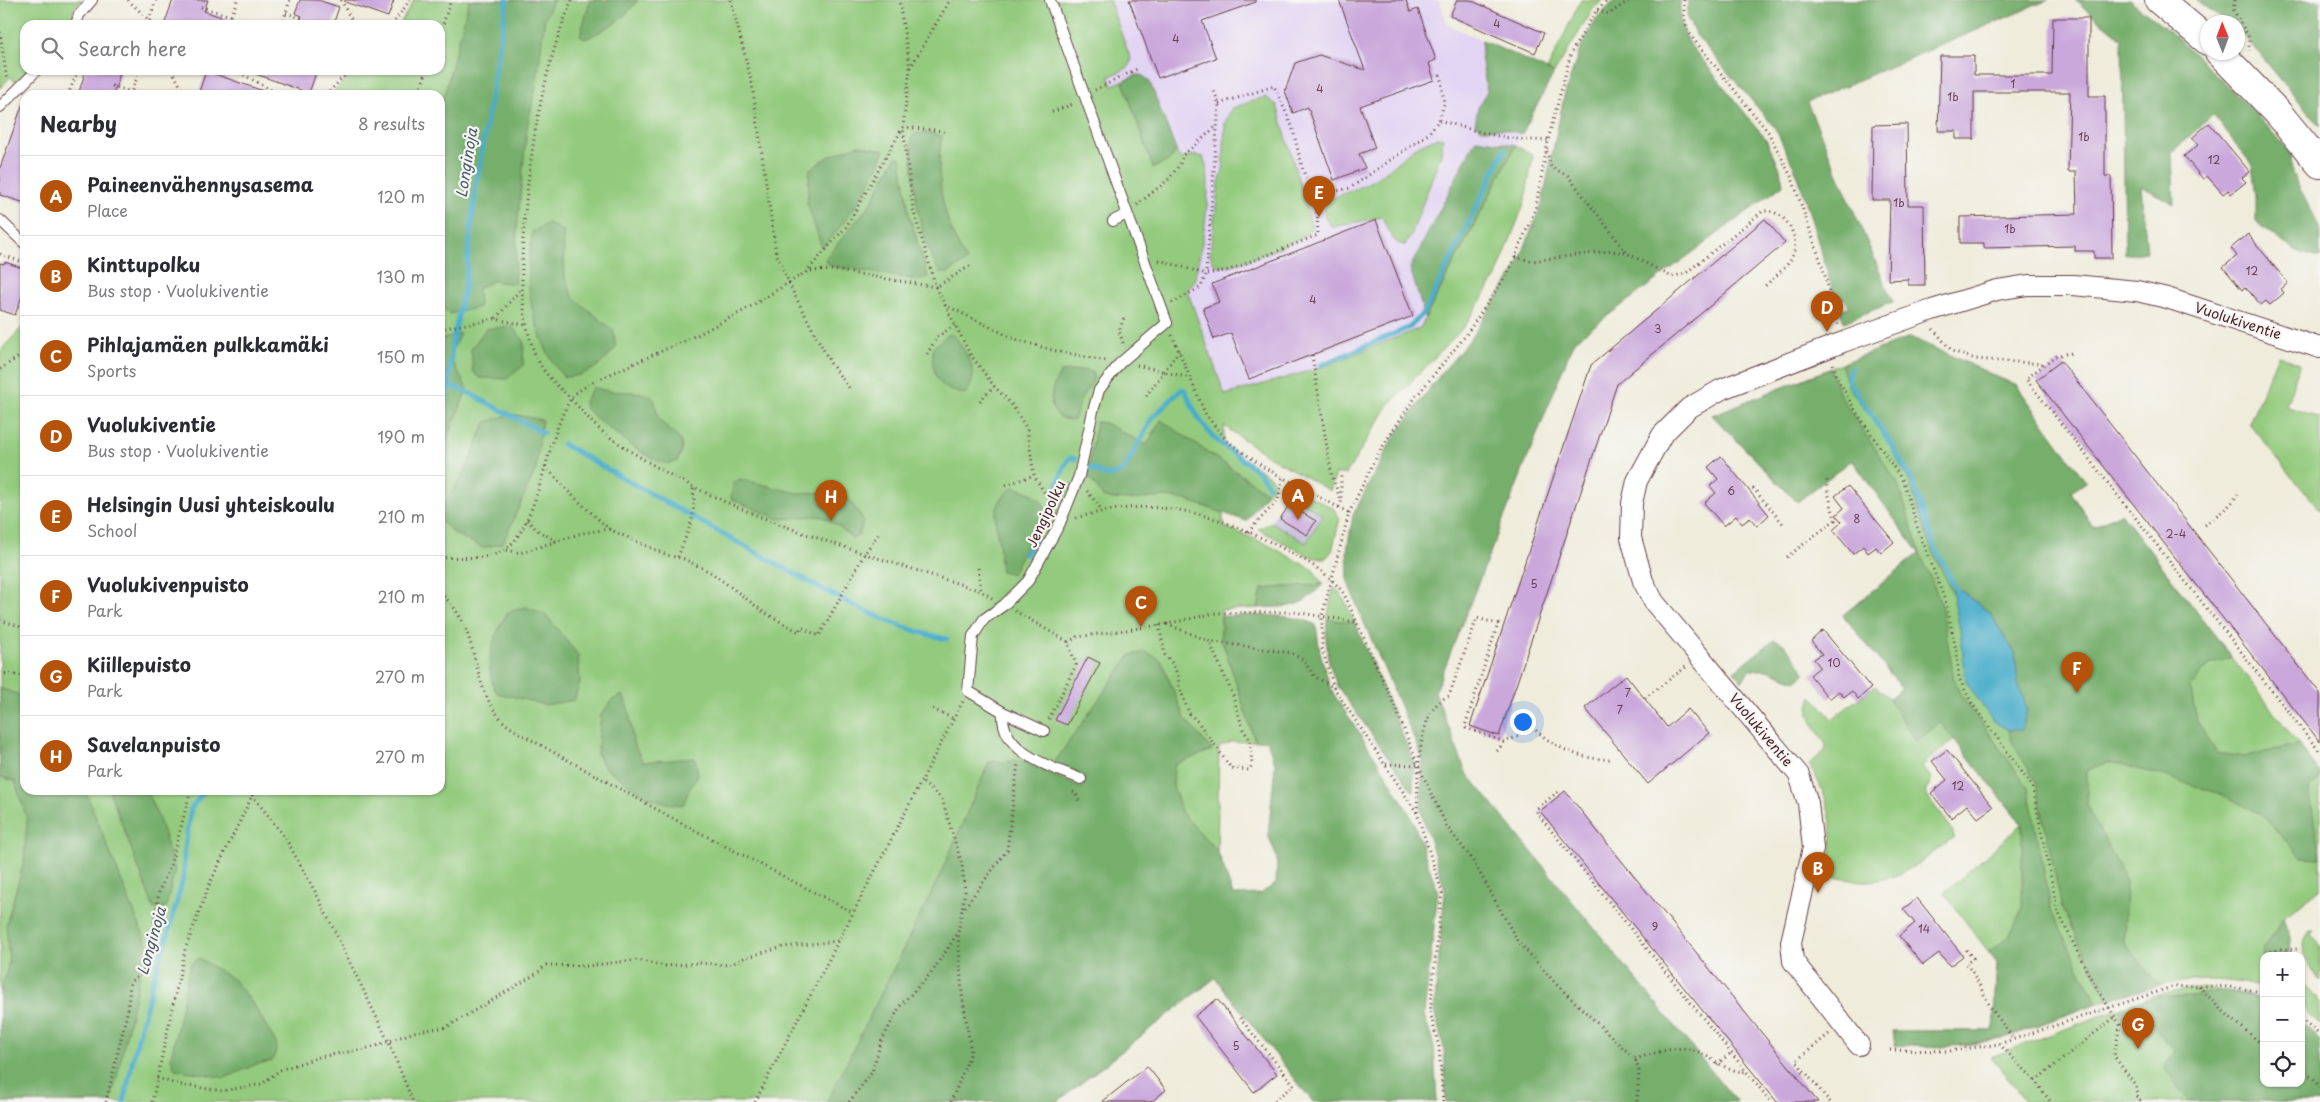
<!DOCTYPE html>
<meta charset="utf-8">
<style>
body{margin:0;font-family:"Playpen Sans",sans-serif;background:#f7f7f7;color:#2b2b33}
.controls{position:absolute;right:15px;bottom:15px;display:grid;overflow:hidden;border-radius:10px;box-shadow:0 1px 4px #0004}
.controls button{width:45px;height:45px;display:grid;place-items:center;padding:0;border:0;border-bottom:1px solid #e1e1e2;background:#fff;color:#2b2b33;font:25px sans-serif}
.compass{position:absolute;left:2200px;top:15px;width:45px;height:45px;border-radius:50%;background:#fff;box-shadow:0 1px 4px #0004;rotate:359deg}
.you{position:absolute;left:1522px;top:721px;width:18px;height:18px;margin:-12px;border:4px solid #fff;border-radius:50%;background:#1a73e8;box-shadow:0 0 0 8px #1a73e833}
.badge{display:grid;place-items:center;width:32px;height:32px;border-radius:50%;background:#b45309;color:#fff;font-size:16px;font-weight:700}
.pin{position:absolute;translate:-50% -41px;filter:drop-shadow(0 1px 2px #0008)}
.pin::after{content:'';position:absolute;top:26px;width:18px;height:15px;background:inherit;clip-path:polygon(0 0,100% 0,50% 100%)}
.list{margin:0;padding:0;list-style:none}
h2{display:flex;justify-content:space-between;align-items:center;height:65px;margin:0;padding:0 20px;font-size:21px}
h2 small{font-size:16px;font-weight:400;color:#7c7c81}
.list li{display:grid;grid-template-columns:32px 1fr auto;gap:15px;align-items:center;box-sizing:border-box;height:80px;padding:0 20px;border-top:1px solid #e1e1e2}
.list b{display:block;font-size:19px;white-space:nowrap}
.list p{margin:0;font-size:16px;white-space:nowrap;color:#7c7c81}
.list em{font-size:16px;font-style:normal;color:#7c7c81}
.icon{flex:none;width:28px;height:28px;fill:none;stroke:currentColor;stroke-width:2;stroke-linecap:round;stroke-linejoin:round}
.map{position:relative;flex:none;width:2320px;height:1102px;overflow:hidden}
.search{position:absolute;background:#fff;box-shadow:0 1px 4px #0004;left:20px;top:20px;width:425px;height:55px;display:flex;align-items:center;gap:12px;box-sizing:border-box;padding:0 18px;border-radius:15px;color:#7c7c81;font-size:19px}
.panel{position:absolute;background:#fff;box-shadow:0 1px 4px #0004;left:20px;top:90px;width:425px;height:705px;border-radius:15px}
.map>svg:first-child{display:block}
.built{fill:#e2d4f3}
.industrial{fill:#c5c0da}
.green{fill:#93ca7d;stroke:#6e7454}
.forest{fill:#76ae6c;stroke:#60664c}
.water{fill:#4aadca;stroke:#4a667a}
.lines{fill:none;stroke-linecap:round;stroke-linejoin:round}
.stream{stroke:#4aadca;stroke-width:5}
.building{fill:#caa8dc}
.lane-casing{stroke:#633e45;stroke-width:12}
.street-casing{stroke:#633e45;stroke-width:22}
.secondary-casing{stroke:#633e45;stroke-width:30}
.path{stroke:#633e45;stroke-width:3;stroke-dasharray:1 4;stroke-linecap:butt}
.lane{stroke:#fff;stroke-width:10}
.street{stroke:#fff;stroke-width:20}
.secondary{stroke:#fff;stroke-width:28}
.labels{text-anchor:middle;stroke-width:4.5;stroke-linejoin:round;paint-order:stroke}
.number-label{font-size:11px;fill:#6a4157}
.street-label{font-size:14px;fill:#4a1f2b;stroke:#f6f6f2}
.water-label{font-size:15px;font-style:italic;fill:#4a586b;stroke:#f6f6f2}
</style>
<div class="map">
<svg width="2320" height="1102" viewBox="0 0 2320 1102">
<rect width="100%" height="100%" fill="#f6f6f2"/>
<filter id="ink" filterUnits="userSpaceOnUse"><feTurbulence type="fractalNoise" baseFrequency=".02" numOctaves="2"/><feDisplacementMap in="SourceGraphic" scale="10" xChannelSelector="R" yChannelSelector="G"/><feConvolveMatrix kernelMatrix="1 2 1 2 8 2 1 2 1" color-interpolation-filters="sRGB"/></filter>
<filter id="wash" filterUnits="userSpaceOnUse"><feTurbulence type="fractalNoise" baseFrequency=".0096" numOctaves="4" result="noise"/><feDisplacementMap in="SourceGraphic" scale="20" xChannelSelector="R" yChannelSelector="G"/><feGaussianBlur stdDeviation="1.12" result="paint"/><feColorMatrix in="noise" values="0 0 0 0 0 0 0 0 0 0 0 0 0 0 0 0 0 1.4 0 .05"/><feComposite in="paint" operator="in"/></filter>
<g filter="url(#wash)">
<rect width="100%" height="100%" fill="#efecdb"/>
<path class="built" d="M1081,0H1439L1448,25L1554,73L1420,328L1320,368L1225,395Z"/>
<path class="industrial" d="M1288,494L1323,515L1306,543L1271,522Z"/>
<path class="green" d="M0,0H82L75,7L70,25H25V70H29L21,78L15,81L10,77L0,88Z
M414,0H1109L1131,60L1129,67L1109,77L1112,85L1123,81L1153,167L1170,160L1176,150L1178,156L1183,159C1190,154 1194,155 1203,157C1216,183 1200,251 1195,281L1187,290L1225,395L1320,368L1420,328L1516,145L1533,156L1525,201L1496,277L1464,327L1389,405L1346,474H1336L1330,491L1265,454L1224,426V444L1272,478L1275,485L1267,493L1224,463L1223,526L1267,544L1313,570L1323,584L1262,589L1258,608L1221,610V637L1255,741L1232,742L1219,747L1215,978L1057,1102H0V351L25,324V790H440V95H331L355,70H440V25H399Z
M1581,0H1603L1594,8L1554,73L1547,70Z
M1265,97L1277,105L1312,227L1304,237C1289,243 1231,271 1218,266C1213,264 1211,258 1210,253L1219,182L1223,171L1225,123L1232,108Z
M1437,138H1443L1441,154L1411,235L1405,245C1391,244 1387,227 1382,217L1333,227C1324,222 1323,211 1324,202C1344,193 1367,186 1385,172C1405,157 1411,146 1437,138Z
M1910,337L2017,386L2086,482L2071,492L2093,527L2121,513L2320,772V889L2284,917L2263,950L2262,988C2194,966 2118,995 2055,1019C2037,1025 2019,1034 2001,1039C1967,1048 1930,1047 1895,1045L1893,1031H1993L1997,963L1944,893L2022,824L1954,739L1922,766L1932,779L1925,793L1952,829L1954,837C1905,874 1888,891 1825,875C1839,835 1830,800 1809,764L1825,751L1826,745C1815,725 1803,719 1812,696L1832,719L1875,686L1889,698L1902,688L1843,615L1919,553L1852,460L1797,502L1712,415Z
M2278,355L2300,364L2286,406L2320,418V511L2249,423Z
M1292,487L1333,508L1340,518L1332,551L1326,558H1316L1309,556L1258,529L1271,522L1306,543L1323,515L1288,494Z
M1333,589H1336L1343,597L1355,623L1327,619Z
M2310,931H2314L2311,934L2320,946V981C2310,968 2296,947 2310,931Z
M2301,979L2320,1002V1025L2306,1013Z
M2206,988L2241,993L2264,1001V1083H2301V1023L2320,1041V1102H2026L1991,1057L2153,996L2188,989Z"/>
<path class="forest" d="M469,0H554L545,18L536,87L527,127L517,229L515,284L492,281L478,288L479,307L449,314L440,304V112Z
M590,0H638C626,18 605,30 585,39L580,36Z
M1615,0H1680V21L1688,42L1766,139L1780,168L1783,185L1574,341L1435,692L1466,772L1737,1102H1446L1444,1049L1434,1011L1445,890L1421,811L1422,757L1357,606L1348,580L1347,550L1353,515L1390,443L1439,376L1468,342L1516,269L1542,203L1564,96L1580,49L1597,18Z
M1688,0H2048L1807,102L1893,302L1844,322L1840,311L1849,307L1845,298L1836,301L1798,176L1775,128L1696,35L1687,18Z
M2074,0H2129L2179,39L2251,109L2291,153L2292,173L2320,229V258C2296,255 2274,236 2256,222V197L2252,165L2213,115L2172,152L2174,204L2141,186L2147,252L2125,255L2122,39Z
M2197,0H2320V126L2245,37L2238,31V22H2226Z
M1482,40L1554,73L1522,134L1504,129H1482L1475,124L1478,108L1487,91L1481,57Z
M1136,75H1141L1149,80L1176,150L1170,160L1153,168L1123,81Z
M927,133L942,136C934,178 944,225 967,261L948,273H941C917,242 913,177 911,138L915,134Z
M1476,139L1516,145L1425,318L1410,268Z
M858,145L885,150C870,188 849,218 822,248L807,203L810,169L830,156Z
M896,157H901L909,214L928,277L918,280L832,266L827,263L825,259L869,206Z
M548,223L563,231L565,277L573,297L613,330L616,347C603,365 586,377 564,377C545,357 531,315 529,287C527,270 531,250 532,232Z
M512,326L524,341L523,366L507,379L480,378L473,372L471,349L486,329Z
M460,333L450,357L467,389L440,459V340Z
M949,334C956,335 958,342 962,347C974,366 978,375 966,394C937,391 931,374 933,347Z
M1910,337L2017,386L2086,482L2071,492L2093,527L2121,513L2231,657L2208,666L2190,687L2198,724L2217,753L2246,757L2298,744L2320,772V778L2309,788L2320,858L2301,857L2261,814L2220,794L2158,774L2109,762L2087,770V806L2126,880L2124,941L2159,986L2108,999L2062,909L2036,782L2012,742L2008,730H2022L2027,709L2018,683L2015,653L1989,612L1962,591H1952L1931,550L1909,481L1887,441L1848,386L1841,364Z
M1830,369L1840,395L1898,484L1920,553L1941,603L1954,679L1960,694L2028,787L2052,913L2097,1003L2001,1039L1943,1047L1895,1045L1893,1031H1993L1997,963L1988,952L2009,937L2022,908V824L1940,722L1916,742L1889,699L1902,688L1843,615L1919,553L1852,460L1797,502L1712,415Z
M1084,370L1093,372C1095,384 1088,387 1082,397C1078,404 1077,412 1074,420C1044,421 1048,390 1061,372Z
M593,387C612,395 639,389 650,396C659,401 654,413 660,420C671,435 691,438 677,461C674,462 669,464 666,463C648,462 599,421 585,408L584,402Z
M512,414L542,420L536,469L503,543L483,548L453,533L440,520V507L462,478L486,422Z
M1161,420L1267,493L1246,521L1186,500L1166,497L1124,500L1104,498L1088,476L1096,422L1105,423L1147,445Z
M740,479L797,493L840,492L847,497L861,516L863,522L859,535L853,539L838,526L823,517L815,516L779,519L731,499L733,483Z
M1013,487C1027,491 1040,494 1045,508L1012,574L1001,571C999,561 1000,553 999,544C995,517 990,507 1013,487Z
M1323,584C1300,610 1290,606 1258,608L1262,589Z
M526,607L546,615L578,655L580,683L574,700L546,705L497,693C482,667 493,635 508,612Z
M1221,616C1247,616 1294,612 1316,625L1320,652L1331,690L1386,774L1412,818L1438,892L1424,1015L1434,1046L1437,1102H1313L1215,978L1057,1102H827L940,875L989,762L1021,761L1082,789L1086,778L1054,763L1130,655L1146,652L1161,660L1185,719L1212,750L1174,765L1173,786L1182,813L1218,852L1233,895L1259,894L1276,884L1277,858L1268,835L1275,765L1267,740L1255,741L1221,637Z
M1327,619L1355,623L1414,762L1413,792L1337,686L1329,663L1326,639Z
M1774,640C1788,641 1798,663 1805,674L1796,681L1766,670H1749L1742,682L1734,671Z
M0,688L25,697V790H85L147,944L111,1102H0V995L9,962L6,925L24,862L27,819L15,781L0,777Z
M623,695L630,714L633,742L643,762L695,758L698,775L689,790L683,805L666,803L646,796L605,768L597,755L601,715L612,700Z
M109,790H146L159,819L175,869L166,907L154,909Z
M2284,917L2290,937L2291,956H2264V989L2262,988L2263,950Z
M199,958L234,980L254,1005L276,1043V1051L272,1061L257,1064L225,1078L175,1069L171,1058L190,965Z
M2223,990L2264,1001V1083H2301V1023L2320,1041V1102H2190L2164,1068L2175,1051L2144,1016L2123,1022L2120,1008L2153,996H2192Z"/>
<path class="water" d="M1952,591H1961L1989,612L2015,653L2018,683L2027,709L2022,730H2008L1992,720L1966,682L1960,630Z"/>
<g class="lines">
<path class="stream" d="M1321,365L1410,327L1426,310L1505,149
M1852,368L1848,373L1849,382L1889,441L1912,480L1934,546L1957,591
M449,385L471,394L543,433
M440,418L449,385L452,345L465,284L476,186L507,0
M563,444C631,483 699,521 768,559C824,590 883,626 947,639
M1089,469L1092,468C1103,477 1110,478 1123,471L1153,417L1182,389L1185,390C1193,409 1202,428 1219,442C1235,457 1259,466 1269,486
M1054,491C1062,482 1061,464 1072,457L1075,459
M1025,555L1046,516
M124,1102L134,1054L155,973L167,938L184,875V854L191,809L205,790"/>
</g>
<g id="blocks">
<path class="building" d="M173,0H208L204,11L239,23V25H164Z
M300,0H318L339,7L333,25H299L302,16L295,13Z
M345,0H394L388,17L345,2Z
M1129,0H1256V2L1202,21L1216,58L1158,78Z
M1339,0H1406L1410,12L1418,9L1436,60L1429,63L1434,80L1360,106L1375,148L1359,154L1365,168L1334,180L1308,107L1293,113L1285,91L1295,63L1319,55L1365,70Z
M1457,0H1470L1544,33L1535,53L1450,16Z
M2053,18H2089V96H2105V176H2111L2112,258H2094V251H2075V246L1984,248V243H1960V217L2077,214L2076,172H2068L2070,92H1974V139H1956V131H1938L1940,56H1974V75H2052Z
M86,70H121L113,95H78Z
M250,70H317L309,93L250,72Z
M206,71L269,93L268,95H208L199,92Z
M23,103H25V203L0,195V168Z
M2209,123L2250,172L2242,178L2246,182L2231,194L2228,190L2223,194L2207,176L2203,179L2184,156L2198,145L2192,138Z
M1907,124L1908,205H1924L1925,285H1908V279L1888,280L1890,200H1872L1873,125Z
M1765,219L1785,243L1617,384L1499,736L1470,726L1591,365Z
M1376,220L1413,316L1249,379L1231,333L1214,339L1203,308L1219,302L1212,284Z
M2248,234L2288,283L2281,289L2284,293L2270,305L2266,301L2261,305L2245,287L2242,290L2223,267L2237,256L2231,248Z
M5,262L25,269V288L15,315L0,310V263L4,264Z
M2061,361L2320,693V742L2036,380Z
M1721,456L1769,515L1757,526L1750,518L1742,524L1736,516L1724,526L1704,503L1716,493L1710,486L1718,479L1708,467Z
M1848,486L1894,542L1881,553L1876,547L1868,553L1863,546L1853,554L1833,530L1842,522L1836,515L1844,508L1835,496Z
M1289,505L1316,521L1307,535L1280,519Z
M1823,630L1871,688L1858,699L1852,691L1844,697L1839,691L1829,699L1810,675L1820,667L1814,659L1822,654L1811,641Z
M1088,657L1100,663L1067,725L1055,720Z
M1626,675L1667,727L1688,709L1709,733L1648,784L1585,708Z
M1947,750L1993,807L1978,818L1967,805L1951,818L1931,793L1947,780L1932,761Z
M1565,791L1616,854L1818,1102H1777L1540,811Z
M1917,898L1963,956L1950,966L1939,953L1923,965L1899,936L1915,923L1903,909Z
M1217,999L1277,1074L1254,1092L1195,1016Z
M1147,1066L1166,1090L1151,1102H1102Z"/>
</g>
</g>
<g filter="url(#ink)">
<use href="#blocks" fill-opacity="0" stroke="#633e45" stroke-width="1"/>
<g class="lines">
<defs>
<path id="lane" d="M76,25L79,15L92,0
M0,107L37,70
M0,220L25,244
M1113,221L1127,214
M1003,712C1000,753 1051,767 1081,779
M1044,731L1003,712L968,691L973,636L984,619L1004,605L1028,581L1060,523L1079,476L1093,411L1099,390L1120,363L1167,323L1050,0"/>
<path id="street" d="M1859,1045L1793,961L1791,942L1813,848L1808,803L1799,775L1654,602L1643,581L1631,538L1632,503L1637,481L1662,435L1689,408L1722,389L1843,342L1932,310L1997,290L2028,285H2073L2137,291L2167,298L2320,348"/>
<path id="secondary" d="M2159,0L2208,41
M2219,52L2278,113L2320,164"/>
</defs>
<use href="#lane" class="lane-casing"/>
<use href="#street" class="street-casing"/>
<use href="#secondary" class="secondary-casing"/>
<path class="path" d="M128,0L154,25
M341,0L354,25
M572,0C545,64 533,133 526,201C522,253 516,305 535,354C544,375 555,383 570,398C582,410 591,423 604,433C715,514 853,549 981,591L992,598
M731,0L752,84L776,253L794,294L831,364L850,389
M1684,0V18L1691,36L1768,132L1792,178L1822,265L1838,325
M2235,0L2233,9L2249,38V51
M201,7L231,16
M1597,11L1609,14L1630,0
M286,13L304,19
M149,20L156,0
M228,25L237,0
M282,25L290,0
M392,25L410,0
M0,32L7,81
M440,33L451,0
M910,68L950,0
M172,70L185,95
M235,70L280,95
M112,86L131,92
M1095,90L1137,69
M183,91L194,95
M68,95L78,70
M130,95L140,70
M326,95L350,70
M418,95L427,70
M1219,104L1274,86L1292,126L1303,171L1310,185L1316,191L1328,193L1350,188L1428,134L1439,120L1444,104L1440,73
M1052,112L1073,104
M1439,120C1475,131 1510,142 1548,140
M944,131L903,127L913,209L936,287L945,305L1015,339L1052,350L1106,361
M1547,151L1551,167L1568,176L1627,253
M1137,205L1169,179L1180,164L1183,155L1217,126
M0,254L25,263
M1515,257L1532,261L1608,251L1627,253L1672,277L1686,273L1763,211C1787,209 1802,240 1791,259C1785,269 1772,279 1764,287
M1159,260L1206,274L1229,270L1318,235L1316,191
M806,271L833,270L936,287L970,266
M23,293L25,294
M1172,303L1201,287L1206,274L1219,104L1214,91
M945,305L970,354L994,386L1012,405L1027,429L1034,475L1052,506
M496,318L521,289
M440,329L495,319L525,325
M1933,329L1952,351L1975,359L2044,364
M1172,335L1206,415L1227,441L1265,468L1349,513
M1123,343L1119,331L1125,315
M2071,353L2055,356L2026,379L2320,752
M927,354L937,337L955,325
M1312,355L1331,472L1341,502
M1833,364L1836,375L1853,407L1903,481L1918,529L1946,603L1957,654L1959,678L1971,702L2032,786L2058,912L2090,977L2120,1025L2114,1056L2136,1086L2137,1097L2141,1102
M1137,365L1190,378
M0,369L25,353
M1146,396L1179,351
M980,401L994,386
M545,466L573,496L609,529L667,555L684,559L712,573L765,613L799,632L801,627L819,636L865,553L880,532
M1006,485L1034,475
M1753,488L1785,526
M1087,491L1102,510
M1339,507L1341,502V474
M1076,518C1154,495 1210,511 1280,547C1305,560 1327,571 1344,594L1397,711L1418,765L1447,827L1472,859L1517,940L1556,984L1635,1059L1639,1071L1637,1102
M527,520L537,530L556,541
M2205,525L2231,504L2238,494
M1248,532L1278,500L1283,476
M507,550L520,553L582,533L609,529
M678,557C688,529 697,518 693,487
M1787,557L1835,520L1827,488V478
M440,558C460,556 481,561 500,552C538,536 546,435 571,399C576,391 587,386 595,381L697,335L745,310L806,272L846,227L903,127L910,68L899,0
M978,568L981,591
M440,593C482,628 468,682 501,719C506,725 513,729 519,733L685,825L852,912
M1015,611L1068,642L1076,665L1049,719
M0,620L25,628
M1167,624L1209,641L1292,653L1304,661L1314,676L1333,687
M1159,625L1165,655L1172,663L1178,676L1179,686L1189,713L1198,722L1231,768L1249,770L1252,765L1250,740L1243,729L1232,693L1209,641
M1068,642L1077,637L1167,624L1215,613L1294,612L1357,622
M0,673L25,676
M1645,698L1686,667
M933,709L954,719
M1525,720C1549,745 1578,761 1613,759
M1497,751L1504,742
M1386,764L1418,765
M1073,792L1076,793L1080,804
M1558,792L1537,808V813L1771,1102
M252,795L286,839L318,897L389,1043L413,1102
M1417,812C1418,782 1415,708 1449,696L1477,618L1498,624L1465,726L1466,728L1504,742L1519,736
M962,911L1007,850L1018,763
M1966,950L1973,958L1966,964C1978,978 1983,995 1993,1011C2000,1021 2008,1029 2013,1040
M2270,956V952L2281,949H2297
M2199,986L2218,1007L2264,1046
M1240,1018L1294,1085L1272,1102
M2301,1019L2320,1035
M1829,1034L1796,1061L1830,1102
M1999,1044L2033,1078L2051,1102
M1890,1050L1949,1051L1999,1044L2172,987C2204,985 2233,985 2264,993
M1635,1059C1651,1055 1671,1046 1689,1049C1710,1053 1720,1071 1746,1072
M1717,1064L1731,1053
M2301,1071L2313,1078L2320,1087
M1797,1076L1804,1071
M157,1078L176,1084L222,1091L262,1084L280,1070L319,1057L370,1048L417,1031L447,1027L536,974L546,965L586,966L637,960L665,966L699,963L729,965L744,958L783,947L838,941
M2035,1081L2115,1017
M106,1102L128,1009L130,982L143,972L150,950L159,891L170,867L191,790
M152,1102L185,950L209,885L255,790
M755,1102L963,701
M849,1102L872,1072L881,1042L900,1006L932,972L958,933L965,891L962,865L942,799L921,781
M951,1102L971,1052L962,994L958,933
M1443,1102L1439,1047L1430,1012L1442,892L1417,813L1334,688L1322,648V616L1349,513L1379,452L1411,403L1466,335L1508,273L1535,210L1549,136L1571,53L1596,11L1607,0"/>
<use href="#lane" class="lane"/>
<use href="#street" class="street"/>
<use href="#secondary" class="secondary"/>
</g>
</g>
<g class="labels">
<g class="number-label">
<text x="1497" y="28">4</text>
<text x="1176" y="43">4</text>
<text x="2013" y="88">1</text>
<text x="1320" y="93">4</text>
<text x="1953" y="101">1b</text>
<text x="2084" y="141">1b</text>
<text x="2214" y="164">12</text>
<text x="1899" y="207">1b</text>
<text x="2010" y="233">1b</text>
<text x="2252" y="275">12</text>
<text x="1313" y="304">4</text>
<text x="1658" y="333">3</text>
<text x="1731" y="495">6</text>
<text x="1857" y="523">8</text>
<text x="2176" y="538">2-4</text>
<text x="1534" y="588">5</text>
<text x="1834" y="667">10</text>
<text x="1628" y="697">7</text>
<text x="1620" y="714">7</text>
<text x="1958" y="790">12</text>
<text x="1655" y="931">9</text>
<text x="1924" y="933">14</text>
<text x="1236" y="1050">5</text>
</g>
<g class="street-label">
<text transform="translate(2238 321) rotate(18)" y="5">Vuolukiventie</text>
<text transform="translate(1046 514) rotate(-65)" y="5">Jengipolku</text>
<text transform="translate(1761 730) rotate(50)" y="5">Vuolukiventie</text>
</g>
<g class="water-label">
<text transform="translate(467 163) rotate(-81)" y="5">Longinoja</text>
<text transform="translate(152 941) rotate(-74)" y="5">Longinoja</text>
</g>
</g>
</svg>
<div class="controls">
<button>+</button>
<button>−</button>
<button><svg class="icon" aria-label="locate" viewBox="0 0 24 24"><circle cx="12" cy="12" r="6"/><path d="M12 2v4M12 18v4M2 12h4M18 12h4"/></svg></button>
</div>
<svg class="compass" viewBox="-18 -18 36 36"><path d="M0-13l5 13h-10z" fill="#e53935"/><path d="M0 13l5-13h-10z" fill="#7c7c81"/></svg>
<div class="you"></div>
<div class="pin badge" style="left:1298px;top:520px">A</div>
<div class="pin badge" style="left:1818px;top:893px">B</div>
<div class="pin badge" style="left:1141px;top:627px">C</div>
<div class="pin badge" style="left:1827px;top:332px">D</div>
<div class="pin badge" style="left:1319px;top:217px">E</div>
<div class="pin badge" style="left:2077px;top:693px">F</div>
<div class="pin badge" style="left:2138px;top:1049px">G</div>
<div class="pin badge" style="left:831px;top:521px">H</div>
<div class="search"><svg class="icon" aria-label="search" viewBox="0 0 24 24"><circle cx="10" cy="10" r="6"/><path d="M15 15l6 6"/></svg>Search here</div>
<section class="panel">
<h2>Nearby<small>8 results</small></h2>
<ul class="list">
<li><span class="badge">A</span><div><b>Paineenvähennysasema</b><p>Place</p></div><em>120 m</em></li>
<li><span class="badge">B</span><div><b>Kinttupolku</b><p>Bus stop · Vuolukiventie</p></div><em>130 m</em></li>
<li><span class="badge">C</span><div><b>Pihlajamäen pulkkamäki</b><p>Sports</p></div><em>150 m</em></li>
<li><span class="badge">D</span><div><b>Vuolukiventie</b><p>Bus stop · Vuolukiventie</p></div><em>190 m</em></li>
<li><span class="badge">E</span><div><b>Helsingin Uusi yhteiskoulu</b><p>School</p></div><em>210 m</em></li>
<li><span class="badge">F</span><div><b>Vuolukivenpuisto</b><p>Park</p></div><em>210 m</em></li>
<li><span class="badge">G</span><div><b>Kiillepuisto</b><p>Park</p></div><em>270 m</em></li>
<li><span class="badge">H</span><div><b>Savelanpuisto</b><p>Park</p></div><em>270 m</em></li>
</ul>
</section>
</div>
